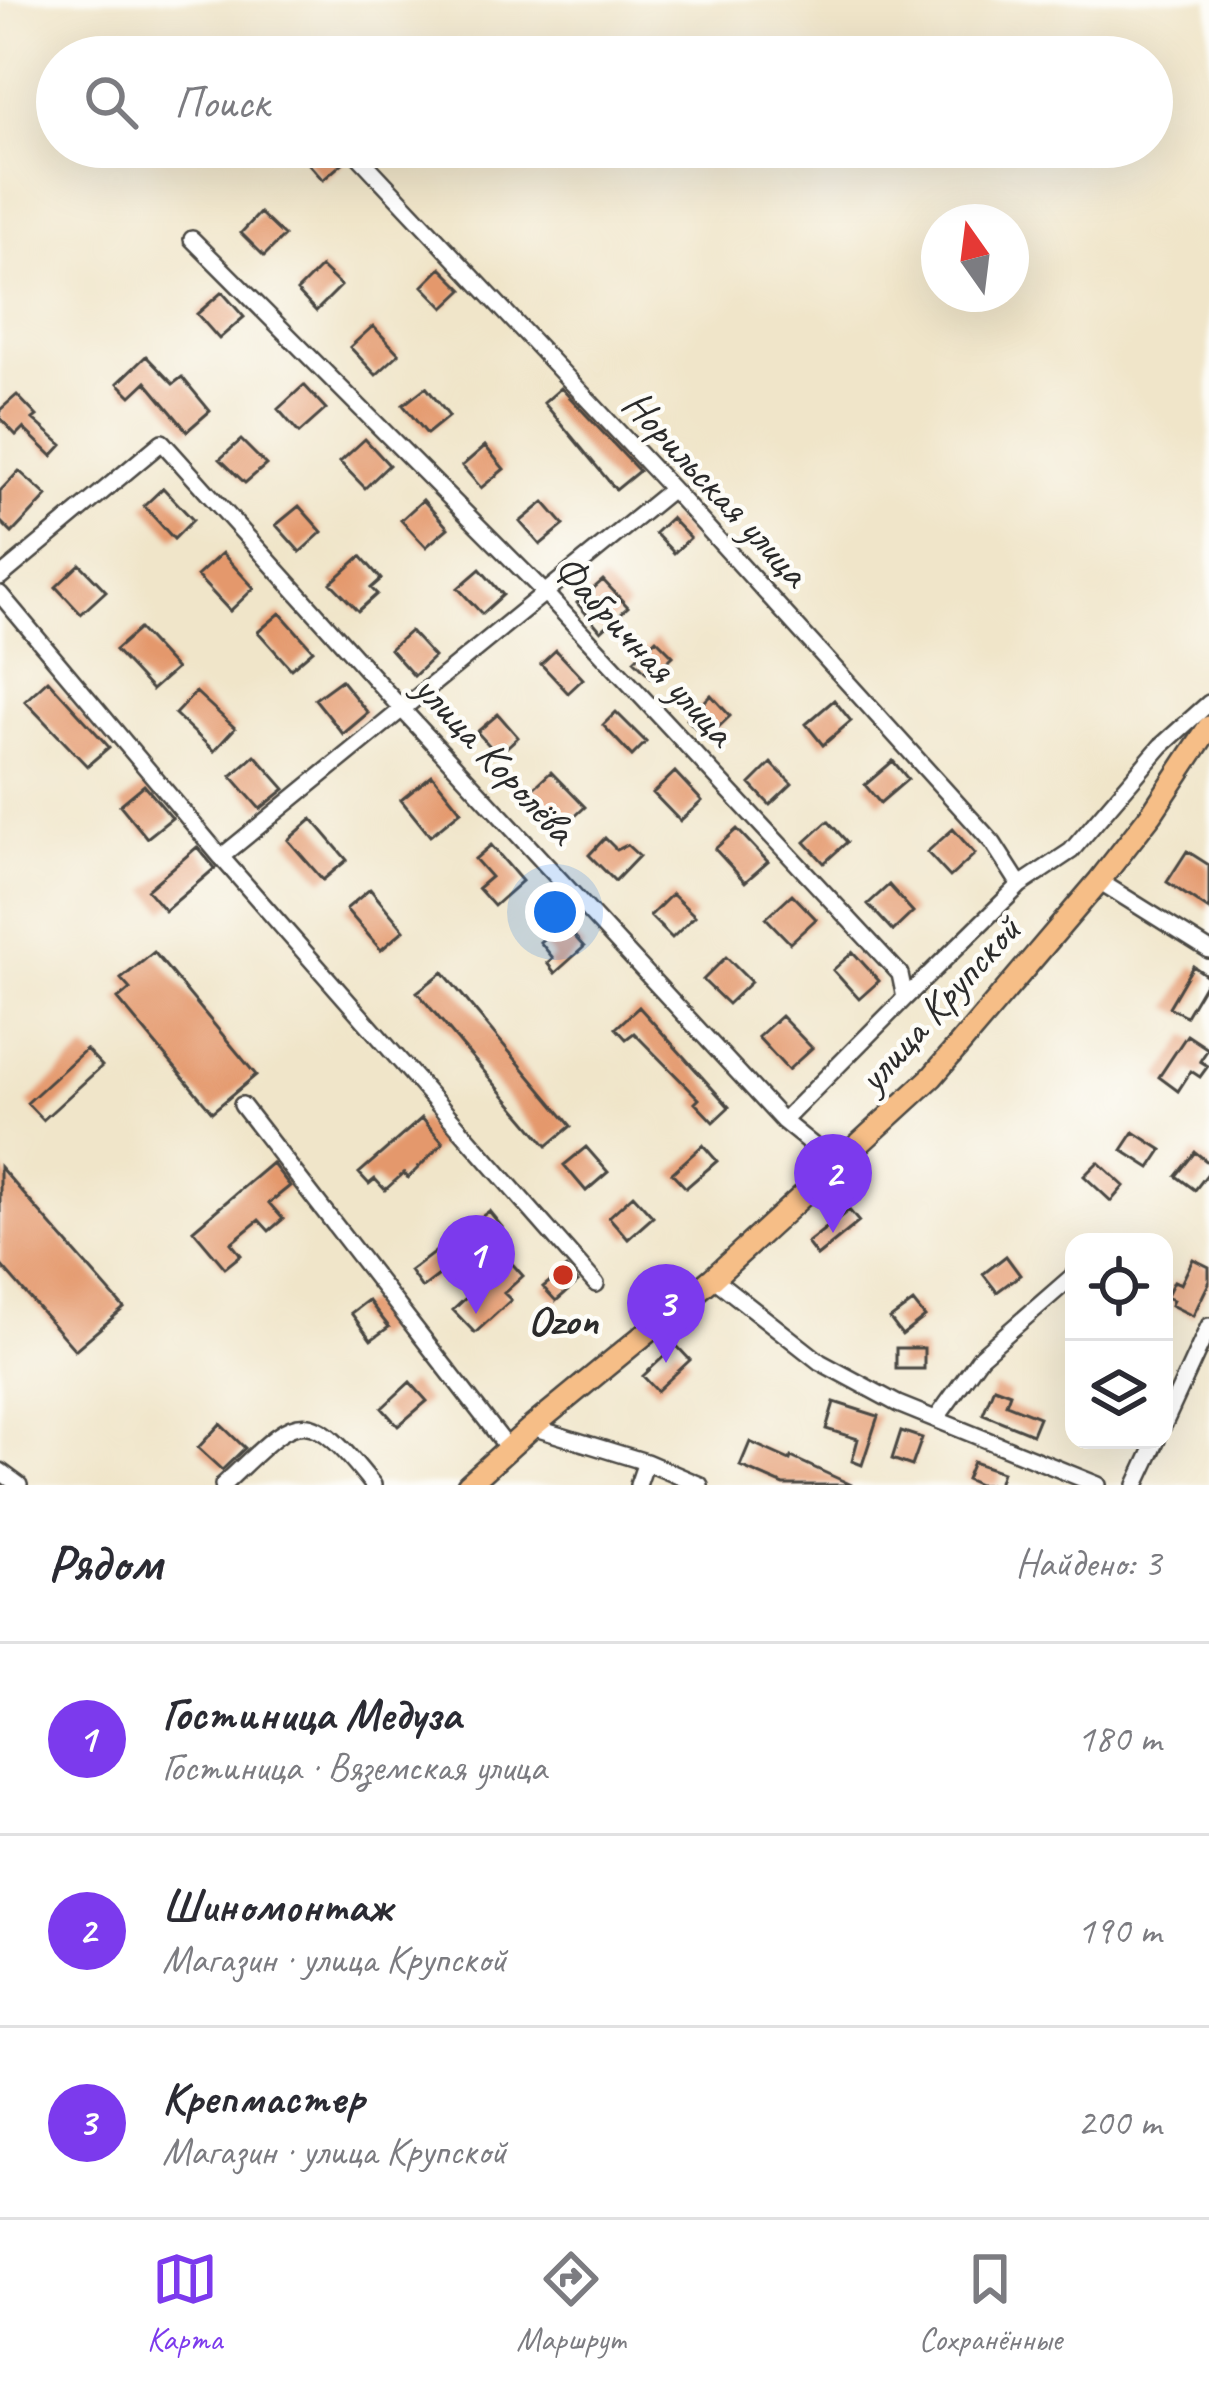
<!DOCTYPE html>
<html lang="ru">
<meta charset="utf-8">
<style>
body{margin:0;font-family:Caveat,sans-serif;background:#f7f7f7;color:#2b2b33}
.controls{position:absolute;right:36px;bottom:36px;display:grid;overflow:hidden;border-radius:24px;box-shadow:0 12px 48px #0002}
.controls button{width:108px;height:108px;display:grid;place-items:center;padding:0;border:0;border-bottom:3px solid #e1e1e2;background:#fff;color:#2b2b33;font:60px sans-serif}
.compass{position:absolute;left:921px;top:204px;width:108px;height:108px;border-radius:50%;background:#fff;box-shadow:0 12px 48px #0002;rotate:346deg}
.you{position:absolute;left:555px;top:912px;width:42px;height:42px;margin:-30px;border:9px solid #fff;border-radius:50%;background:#1a73e8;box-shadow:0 0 0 18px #1a73e833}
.badge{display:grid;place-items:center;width:78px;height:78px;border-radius:50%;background:#7c3aed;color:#fff;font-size:39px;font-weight:700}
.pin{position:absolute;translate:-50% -99px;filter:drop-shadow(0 3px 6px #0008)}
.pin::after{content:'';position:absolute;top:63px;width:42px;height:36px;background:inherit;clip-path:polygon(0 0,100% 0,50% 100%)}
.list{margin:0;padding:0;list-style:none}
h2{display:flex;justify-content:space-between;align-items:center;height:156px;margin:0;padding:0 48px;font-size:51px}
h2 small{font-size:39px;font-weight:400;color:#7c7c81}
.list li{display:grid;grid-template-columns:78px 1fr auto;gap:36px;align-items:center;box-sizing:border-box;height:192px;padding:0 48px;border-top:3px solid #e1e1e2}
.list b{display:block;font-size:45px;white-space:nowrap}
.list p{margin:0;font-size:39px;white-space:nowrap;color:#7c7c81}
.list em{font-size:39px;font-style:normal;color:#7c7c81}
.icon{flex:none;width:66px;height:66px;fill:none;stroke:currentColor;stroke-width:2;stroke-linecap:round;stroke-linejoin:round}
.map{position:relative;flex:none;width:1209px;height:1485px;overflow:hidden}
.search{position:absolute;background:#fff;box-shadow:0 12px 48px #0002;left:36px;right:36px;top:36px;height:132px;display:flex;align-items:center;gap:30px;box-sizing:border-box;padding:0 42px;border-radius:66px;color:#7c7c81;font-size:45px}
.sheet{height:732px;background:#fff}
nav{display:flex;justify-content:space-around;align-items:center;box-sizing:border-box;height:168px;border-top:3px solid #e1e1e2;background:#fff;font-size:33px;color:#7c7c81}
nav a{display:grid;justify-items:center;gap:6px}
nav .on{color:#7c3aed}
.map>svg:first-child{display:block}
.building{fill:#e4986c}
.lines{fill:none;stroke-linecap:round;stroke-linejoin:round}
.minor-casing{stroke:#494743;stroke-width:20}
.major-casing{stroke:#494743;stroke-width:26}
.minor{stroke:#fff;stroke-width:15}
.major{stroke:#f6be87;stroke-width:21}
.poi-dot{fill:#c8321e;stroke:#fdfcf7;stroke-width:4.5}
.labels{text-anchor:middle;stroke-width:9;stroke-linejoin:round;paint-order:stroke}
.street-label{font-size:42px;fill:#2b2b2b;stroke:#fdfcf7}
.poi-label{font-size:42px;font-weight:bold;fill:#2b2b2b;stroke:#fdfcf7}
</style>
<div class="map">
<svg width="1209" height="1485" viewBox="0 0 1209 1485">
<rect width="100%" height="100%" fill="#fdfcf7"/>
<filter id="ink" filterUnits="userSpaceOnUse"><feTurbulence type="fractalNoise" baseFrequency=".00833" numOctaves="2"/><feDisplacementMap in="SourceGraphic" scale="24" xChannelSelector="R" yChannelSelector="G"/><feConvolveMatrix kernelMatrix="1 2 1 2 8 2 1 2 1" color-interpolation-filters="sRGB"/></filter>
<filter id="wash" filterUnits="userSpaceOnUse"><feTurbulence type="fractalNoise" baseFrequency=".004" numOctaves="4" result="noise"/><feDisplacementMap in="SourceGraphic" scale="48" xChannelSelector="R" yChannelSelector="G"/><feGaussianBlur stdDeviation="2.7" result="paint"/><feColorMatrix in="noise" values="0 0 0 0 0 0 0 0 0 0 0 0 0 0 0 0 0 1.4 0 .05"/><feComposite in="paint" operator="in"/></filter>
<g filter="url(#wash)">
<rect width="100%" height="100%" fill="#f0e5c9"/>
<g id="blocks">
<path class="building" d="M322,147H333L345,161L323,180L306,161Z
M260,213L284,236L264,256L241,233Z
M321,267L341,286L316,311L297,291Z
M441,268L463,290L444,308L423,286Z
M222,292L244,317L219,339L197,314Z
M373,326L399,354L376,375L350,347Z
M146,356L173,384L182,377L210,411L187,431L146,382L131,396L118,383Z
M304,385L326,409L299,433L278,409Z
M426,387L449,416L427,434L403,405Z
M561,388L639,471L616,490L544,403Z
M17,395L37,416L33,419L62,445L52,456L23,428L16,435L0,418V410Z
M365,439L389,465L365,488L340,462Z
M241,440L266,465L245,483L220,459Z
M485,446L504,469L481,488L462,466Z
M19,471L47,496L12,533L0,521V491Z
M163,488L193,520L174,539L144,506Z
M423,500L448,528L426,547L401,520Z
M544,502L564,525L540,545L520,522Z
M299,506L322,532L300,552L276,525Z
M671,518L690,538L674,553L655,533Z
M222,553L254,588L230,611L197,576Z
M361,556L381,579L371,588L377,594L358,611L331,583Z
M80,564L106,591L81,614L56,587Z
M480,569L503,595L482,614L458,588Z
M603,580L628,607L601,631L577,603Z
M280,613L313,650L291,669L258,632Z
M139,629L176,669L152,690L115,650Z
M410,631L434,657L414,676L390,649Z
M656,639L673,656L651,677L634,660Z
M556,650L583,679L568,693L541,664Z
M48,680L109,747L87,766L25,701Z
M341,680L368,713L343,734L315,699Z
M196,692L235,728L214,751L175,714Z
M711,695L730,716L706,739L687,719Z
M834,700L851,721L823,745L806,724Z
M616,712L646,742L632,756L603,725Z
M498,714L518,737L498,755L477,732Z
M255,755L285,789L260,809L231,776Z
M893,761L908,779L880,803L865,785Z
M771,763L792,784L770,805L750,784Z
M551,772L585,807L558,832L525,796Z
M675,772L702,801L680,821L653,793Z
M432,775L461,811L430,836L401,800Z
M144,785L172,818L147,838L120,805Z
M312,819L347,860L323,880L288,840Z
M828,821L847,842L824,863L805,842Z
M737,829L768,862L745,882L715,849Z
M953,829L975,854L950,877L927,852Z
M605,838L617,850L627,845L639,856L615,881L589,855Z
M491,845L522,881L494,906L478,888L491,877L475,859Z
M197,847L215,868L165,911L147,890Z
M1187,851L1209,865V910L1167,882Z
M889,885L913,912L893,931L868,904Z
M370,889L404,930L381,950L346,909Z
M672,894L695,916L672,938L650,916Z
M792,894L816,919L790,943L766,918Z
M562,922L584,947L555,973L547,963L553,958L540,942Z
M154,952L256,1075L212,1112L118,999L130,989L121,979Z
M853,952L879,981L859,999L833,970Z
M726,957L751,982L728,1004L703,980Z
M1193,966L1209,977L1186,1016L1169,1007Z
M443,972L571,1126L547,1146L417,992Z
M639,1007L729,1107L713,1122L695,1103L699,1099L634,1033L626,1039L616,1028Z
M781,1016L812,1048L788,1070L758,1037Z
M1187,1035L1208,1049L1200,1061L1208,1066L1200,1077L1191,1071L1178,1091L1159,1077Z
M86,1049L102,1066L43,1120L27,1103Z
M422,1118L443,1143L408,1178L404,1173L385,1190L375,1179L369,1184L359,1173Z
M1134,1132L1162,1150L1150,1168L1122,1150Z
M703,1145L717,1161L686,1188L672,1173Z
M586,1147L608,1172L586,1191L564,1165Z
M1195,1152L1209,1163V1172L1195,1190L1176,1176Z
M1098,1162L1124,1186L1111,1201L1084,1176Z
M272,1163L290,1186L269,1203L283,1219L269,1231L259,1220L231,1243L241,1255L225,1268L193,1230Z
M0,1167L124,1308L75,1350L0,1264Z
M633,1195L653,1217L628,1239L609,1217Z
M849,1210L859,1222L817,1256L807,1243Z
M489,1211L502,1227L422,1288L410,1271Z
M1006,1256L1020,1275L997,1292L983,1274Z
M508,1259L523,1276L504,1293L511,1300L475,1333L453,1310Z
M1193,1259L1209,1267V1283L1193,1316L1171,1305L1173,1300L1166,1297L1174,1281L1181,1284Z
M566,1268L578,1282L556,1301L543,1287Z
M368,1300L389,1327L371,1340L351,1313Z
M913,1302L925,1317L902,1335L890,1319Z
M676,1345L690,1360L657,1391L643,1376Z
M896,1348H924V1369H896Z
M410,1382L427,1401L398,1426L382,1408Z
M994,1387L1010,1393L1006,1404L1039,1417L1032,1434L983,1414Z
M834,1402L878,1416L862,1465L852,1461L858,1439L826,1429Z
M220,1424L245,1448L222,1470L198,1448Z
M901,1431L922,1438L912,1466L892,1459Z
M750,1442L790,1460L791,1457L852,1485H784L740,1466Z
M973,1462L1002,1472L998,1485H979L966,1479Z"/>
</g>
</g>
<g filter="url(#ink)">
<use href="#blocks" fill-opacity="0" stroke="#494743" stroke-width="3"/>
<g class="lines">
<defs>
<path id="minor" d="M350,147L672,489L993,843L1020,885
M192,239L545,593L900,974L905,998L783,1121
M0,577L162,442L400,707L783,1121L836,1164
M0,594L221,857L596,1284
M221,857L672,489
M1099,881L1209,950
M905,998L1020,885L1071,851L1161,746L1209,703
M242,1105L508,1448
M713,1278L820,1362L898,1404L1098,1485
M936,1419L981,1356L1074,1275
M1164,1424L1209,1326
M532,1427L646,1462L700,1485
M0,1471L19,1485
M223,1485C297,1416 303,1396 373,1485
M638,1485L646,1462
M1136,1485L1157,1440"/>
<path id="major" d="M468,1485L532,1427L713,1278L932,1077L1099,881L1152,813L1209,727"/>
</defs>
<use href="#minor" class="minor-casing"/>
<use href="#major" class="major-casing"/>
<use href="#minor" class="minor"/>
<use href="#major" class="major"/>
</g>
</g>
<circle class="poi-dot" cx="563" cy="1275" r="12"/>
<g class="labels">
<g class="street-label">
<text transform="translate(717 487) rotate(47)" y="15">Норильская улица</text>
<text transform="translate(645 649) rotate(47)" y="15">Фабричная улица</text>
<text transform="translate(496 758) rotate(47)" y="15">улица Королёва</text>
<text transform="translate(938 1003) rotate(-48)" y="15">улица Крупской</text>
</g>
<g class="poi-label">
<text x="563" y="1334">Ozon</text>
</g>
</g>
</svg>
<div class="controls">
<button><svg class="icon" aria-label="locate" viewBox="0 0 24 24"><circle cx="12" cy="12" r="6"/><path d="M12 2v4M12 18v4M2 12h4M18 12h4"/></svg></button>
<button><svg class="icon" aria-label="layers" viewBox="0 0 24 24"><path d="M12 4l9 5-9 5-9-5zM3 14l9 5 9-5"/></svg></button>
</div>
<svg class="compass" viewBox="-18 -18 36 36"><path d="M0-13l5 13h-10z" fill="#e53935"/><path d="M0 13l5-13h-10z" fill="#7c7c81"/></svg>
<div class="you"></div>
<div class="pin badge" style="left:476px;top:1314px">1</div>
<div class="pin badge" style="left:833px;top:1233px">2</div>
<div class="pin badge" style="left:666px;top:1363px">3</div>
<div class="search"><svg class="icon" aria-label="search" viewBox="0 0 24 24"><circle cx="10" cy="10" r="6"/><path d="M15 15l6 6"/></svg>Поиск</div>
</div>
<section class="sheet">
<h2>Рядом<small>Найдено: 3</small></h2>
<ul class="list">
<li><span class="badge">1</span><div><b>Гостиница Медуза</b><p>Гостиница · Вяземская улица</p></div><em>180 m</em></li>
<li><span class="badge">2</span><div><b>Шиномонтаж</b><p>Магазин · улица Крупской</p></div><em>190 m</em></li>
<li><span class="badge">3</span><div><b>Крепмастер</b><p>Магазин · улица Крупской</p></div><em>200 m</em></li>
</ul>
</section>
<nav>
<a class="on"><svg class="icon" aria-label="map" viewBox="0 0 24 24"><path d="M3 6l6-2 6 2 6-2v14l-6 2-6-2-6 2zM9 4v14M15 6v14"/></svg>Карта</a>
<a><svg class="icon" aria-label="directions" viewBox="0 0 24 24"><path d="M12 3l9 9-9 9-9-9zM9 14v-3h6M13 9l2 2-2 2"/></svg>Маршрут</a>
<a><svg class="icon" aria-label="saved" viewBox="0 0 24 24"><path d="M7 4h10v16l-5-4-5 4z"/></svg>Сохранённые</a>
</nav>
